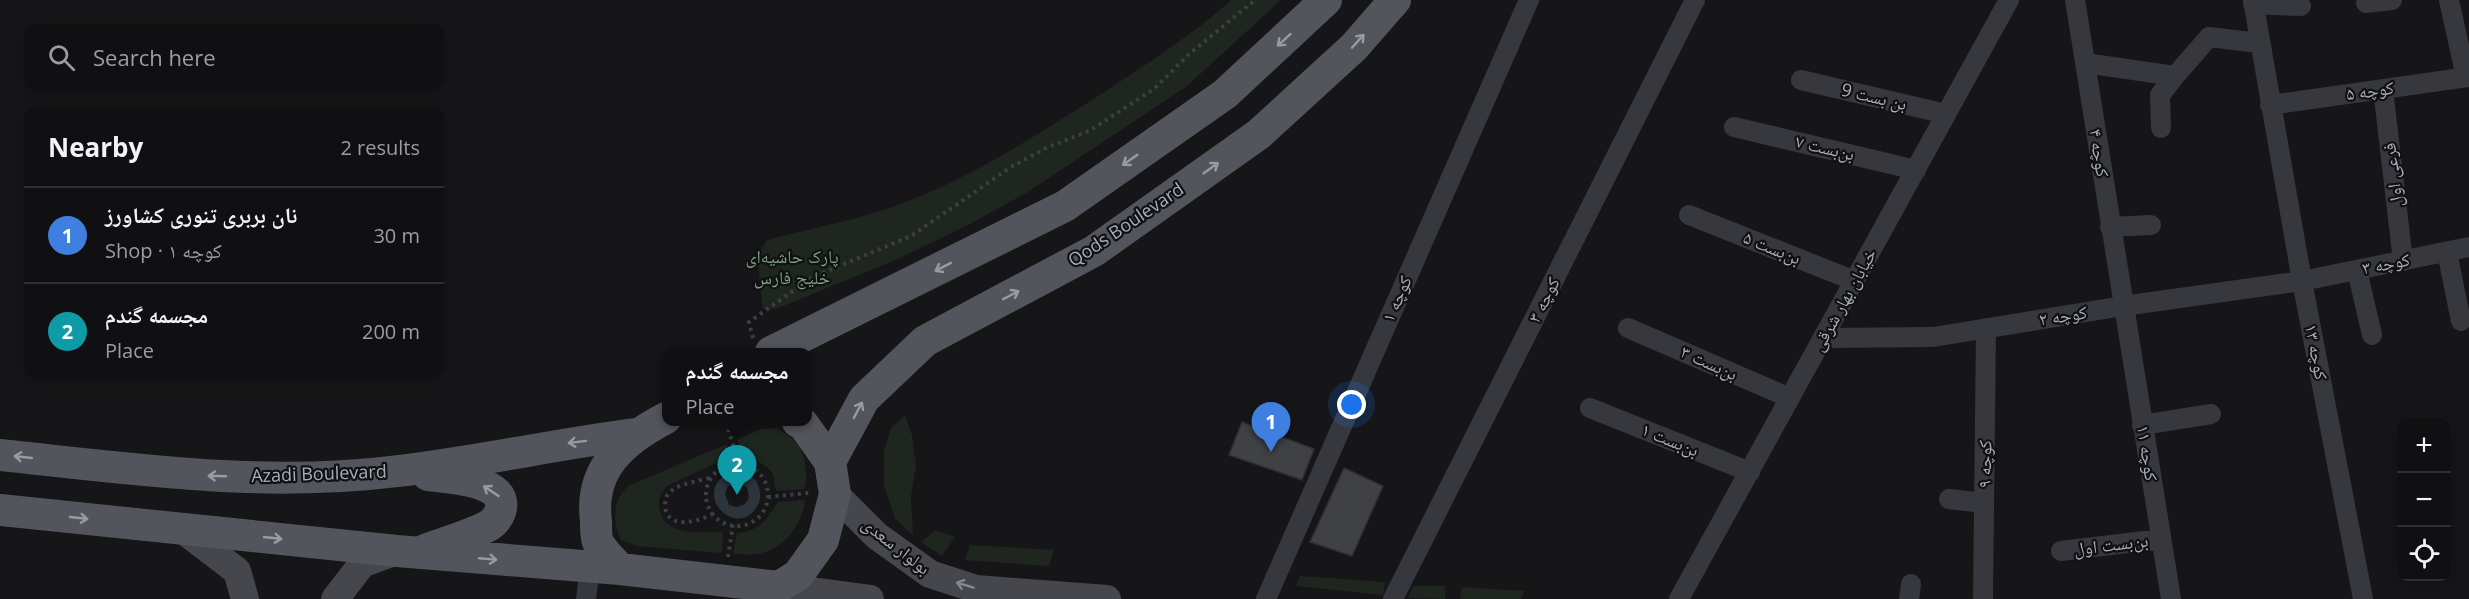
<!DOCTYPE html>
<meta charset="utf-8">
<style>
body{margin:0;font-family:"Open Sans","Noto Naskh Arabic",sans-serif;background:#19191b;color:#f1f3f6}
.controls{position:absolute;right:18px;bottom:18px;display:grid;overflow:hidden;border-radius:12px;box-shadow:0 3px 15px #0003}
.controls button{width:54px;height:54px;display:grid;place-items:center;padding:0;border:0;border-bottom:2px solid #303032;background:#101012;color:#f1f3f6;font:30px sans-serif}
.you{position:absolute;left:1352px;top:405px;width:21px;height:21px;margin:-15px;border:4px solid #fff;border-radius:50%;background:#1a73e8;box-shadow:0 0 0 9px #1a73e833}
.badge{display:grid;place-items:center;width:39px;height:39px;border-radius:50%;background:#1a73e8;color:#fff;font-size:20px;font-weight:700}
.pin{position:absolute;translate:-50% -50px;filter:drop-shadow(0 2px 3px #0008)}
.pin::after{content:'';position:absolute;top:32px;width:21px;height:18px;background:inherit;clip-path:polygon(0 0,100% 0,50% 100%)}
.popup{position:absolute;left:662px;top:348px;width:150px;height:78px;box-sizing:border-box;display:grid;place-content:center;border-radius:12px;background:#101012;filter:drop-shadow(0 2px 4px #0005);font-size:20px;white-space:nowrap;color:#9c9d9f}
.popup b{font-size:22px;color:#f1f3f6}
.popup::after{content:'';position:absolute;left:50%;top:100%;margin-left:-12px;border:12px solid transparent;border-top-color:#101012}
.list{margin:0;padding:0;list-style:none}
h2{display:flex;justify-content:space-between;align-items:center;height:78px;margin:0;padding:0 24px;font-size:26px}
h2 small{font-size:20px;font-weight:400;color:#9c9d9f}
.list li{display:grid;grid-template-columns:39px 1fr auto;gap:18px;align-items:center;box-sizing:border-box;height:96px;padding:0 24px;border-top:2px solid #303032}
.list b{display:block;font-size:22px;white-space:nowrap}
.list p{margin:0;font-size:20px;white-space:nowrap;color:#9c9d9f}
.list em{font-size:20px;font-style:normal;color:#9c9d9f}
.icon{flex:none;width:33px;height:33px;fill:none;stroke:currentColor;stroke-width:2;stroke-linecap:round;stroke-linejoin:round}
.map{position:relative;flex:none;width:2469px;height:599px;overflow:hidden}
.search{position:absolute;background:#101012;box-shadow:0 3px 15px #0003;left:24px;top:24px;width:420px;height:66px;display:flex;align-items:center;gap:15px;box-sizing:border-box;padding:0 21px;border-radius:12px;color:#9c9d9f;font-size:22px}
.panel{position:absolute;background:#101012;box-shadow:0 3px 15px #0003;left:24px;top:108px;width:420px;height:270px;border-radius:12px}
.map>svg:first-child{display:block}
.green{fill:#1e261f}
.water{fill:#2c353c;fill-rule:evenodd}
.building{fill:#404145;stroke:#303034;stroke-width:1.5}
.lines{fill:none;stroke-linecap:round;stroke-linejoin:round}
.path{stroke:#3d3f44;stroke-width:4;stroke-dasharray:3 4.5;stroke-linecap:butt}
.minor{stroke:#37383d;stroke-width:20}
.secondary{stroke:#45474d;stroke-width:28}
.primary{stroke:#53555c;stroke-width:32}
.oneway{stroke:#979ba6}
.oneway2{stroke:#858993}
.labels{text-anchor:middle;stroke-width:4.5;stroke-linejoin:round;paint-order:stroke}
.street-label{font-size:18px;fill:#a8adb8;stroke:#111113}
.park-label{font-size:18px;fill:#7fa381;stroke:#111113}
</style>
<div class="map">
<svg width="2469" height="599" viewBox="0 0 2469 599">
<rect width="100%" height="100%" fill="#161618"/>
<path class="green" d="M1231,0H1281L1187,86L1026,193L970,224L898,259L776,309H763L757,256L767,240C813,228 867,218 911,200C981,172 1043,131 1106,91C1149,62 1193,35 1231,0Z
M905,415L912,435L916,465L911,496L913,535L895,519L884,485V451L891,428Z
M776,428C797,440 806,449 806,475C806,480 806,484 804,489L780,491L776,490C773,483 776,477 771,471C759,457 739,462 738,439L761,429Z
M727,444L731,456L667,486C660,494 657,501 660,512C667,537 702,531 723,532L722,553L637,546L621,540C612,520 612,502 628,486Z
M805,500C803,523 785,547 762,553C754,556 742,554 733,554L737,533C760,531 766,520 778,502Z
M936,530L955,537L942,556L921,542Z
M970,545L1054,550L1049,566L965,560Z
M1300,576L1385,582L1383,595L1296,586Z
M1413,586H1445V599L1408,598Z
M1462,587L1524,591L1521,599H1460Z"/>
<path class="water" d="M731,472C742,471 754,474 758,485C761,493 761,501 756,508C735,540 689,491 731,472ZM738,482L747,487L749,498L745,504L737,507L729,505L725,494L727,487Z"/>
<path class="building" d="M1242,422L1314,449L1302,480L1229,455Z
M1344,468L1383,486L1352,556L1310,542Z"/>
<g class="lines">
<path class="path" d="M753,338L749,322L813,277L911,236L1011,167L1046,148L1089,131L1154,89L1188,55L1255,0
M726,422L739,464
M706 495a31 31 0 1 1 62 0a31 31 0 1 1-62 0Z
M709,478C698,481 678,484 670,492C666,496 665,500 665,505C666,531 699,522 714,513
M768,497L809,493
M728,557L733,525"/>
<path class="minor" d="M2075,0L2171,599
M2253,0L2302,281L2363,599
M2449,0L2466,77
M2366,3L2392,0
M2253,4L2301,6
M2085,63L2175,76L2209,37L2259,43
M1801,80L1946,114
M2383,89L2403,261
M2270,105L2469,77
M1734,127L1916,170
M2161,128L2160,95L2175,76
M1689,215L1855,281
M2110,227L2151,225
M2447,252L2461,321
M2357,270L2372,335
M1628,328L1790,398
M1824,338L1933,337L2123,306L2302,281L2469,247
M1590,408L1750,472
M2142,425L2211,414
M1949,499L1984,503
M2061,551L2161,539
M586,599L590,567
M1266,599L1529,0
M1393,599L1695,0
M1679,599L2009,0
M1909,599L1911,584
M1983,599L1986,328"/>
<path class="secondary" d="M835,494L877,536L930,574L976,589L1107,599
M182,529L237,571L245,599
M779,587L870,599
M335,599L362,564L397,551"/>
<path class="primary" d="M771,352L1065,206L1225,94L1326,0
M0,455C132,469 265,488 398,471C477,462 556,444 635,434
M830,462L864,399L925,341L1094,251L1259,134L1354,47L1395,0
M0,510L397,551L620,569L779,587L798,575L823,540L835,494L830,462L803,424L798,422
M427,549C447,542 469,536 488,526C494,523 500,515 501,508C506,479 446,478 428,475
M620,569C614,562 604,553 599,544C596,539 596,528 596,521C589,468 624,440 666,418"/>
</g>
<defs><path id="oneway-shaft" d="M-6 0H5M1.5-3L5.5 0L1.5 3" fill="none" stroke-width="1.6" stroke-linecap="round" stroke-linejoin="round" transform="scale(1.5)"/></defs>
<g class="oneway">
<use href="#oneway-shaft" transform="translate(1284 40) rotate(138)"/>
<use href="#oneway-shaft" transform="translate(1358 41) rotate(-48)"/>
<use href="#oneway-shaft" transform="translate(1130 160) rotate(145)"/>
<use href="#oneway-shaft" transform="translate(1211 168) rotate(-35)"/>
<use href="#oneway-shaft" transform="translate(943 267) rotate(153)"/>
<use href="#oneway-shaft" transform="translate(1011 295) rotate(-28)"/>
<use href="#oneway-shaft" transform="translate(858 410) rotate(-62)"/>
<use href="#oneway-shaft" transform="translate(577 442) rotate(173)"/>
<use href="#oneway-shaft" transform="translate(23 457) rotate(-174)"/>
<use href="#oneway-shaft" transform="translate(217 476) rotate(-178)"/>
<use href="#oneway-shaft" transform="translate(491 491) rotate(-146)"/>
<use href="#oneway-shaft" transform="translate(79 518) rotate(6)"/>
<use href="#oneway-shaft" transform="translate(273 538) rotate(6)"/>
<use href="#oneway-shaft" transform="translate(488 559) rotate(5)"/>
</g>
<use class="oneway2" href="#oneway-shaft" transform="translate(965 585) rotate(-163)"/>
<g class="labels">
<g class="street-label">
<text transform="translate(2370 91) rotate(-8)" y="6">کوچه ۵</text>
<text transform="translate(1874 97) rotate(13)" y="6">بن بست 9</text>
<text transform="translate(1825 148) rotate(13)" y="6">بن‌بست ۷</text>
<text transform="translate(2099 153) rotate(81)" y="6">کوچه ۴</text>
<text transform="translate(2393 175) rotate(-97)" y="6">فرعی اول</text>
<text transform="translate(1126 225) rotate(-34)" y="6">Qods Boulevard</text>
<text transform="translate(1772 248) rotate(22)" y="6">بن‌بست ۵</text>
<text transform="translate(2386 264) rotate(-11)" y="6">کوچه ۳</text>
<text transform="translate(1397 299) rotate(-66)" y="6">کوچه ۱</text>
<text transform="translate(1544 300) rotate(-63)" y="6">کوچه ۳</text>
<text transform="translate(1844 300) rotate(-61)" y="6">خیابان بهار شرقی</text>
<text transform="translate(2063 316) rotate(-9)" y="6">کوچه ۲</text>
<text transform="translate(2316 352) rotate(79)" y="6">کوچه ۱۳</text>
<text transform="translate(1709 363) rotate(24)" y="6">بن‌بست ۳</text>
<text transform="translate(1670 440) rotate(22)" y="6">بن‌بست ۱</text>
<text transform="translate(2147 453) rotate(81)" y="6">کوچه ۱۱</text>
<text transform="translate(1985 464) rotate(-89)" y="6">کوچه ۹</text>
<text transform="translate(319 474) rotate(-2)" y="6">Azadi Boulevard</text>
<text transform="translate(2111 545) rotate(-7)" y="6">بن‌بست اول</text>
<text transform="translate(896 546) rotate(38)" y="6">بولوار سعدی</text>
</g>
<g class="park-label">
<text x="792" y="263">پارک حاشیه‌ای<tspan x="792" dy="21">خلیج فارس</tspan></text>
</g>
</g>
</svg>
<div class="controls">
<button>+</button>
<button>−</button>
<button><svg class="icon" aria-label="locate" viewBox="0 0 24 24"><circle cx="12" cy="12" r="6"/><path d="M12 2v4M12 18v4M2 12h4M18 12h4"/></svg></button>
</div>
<div class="you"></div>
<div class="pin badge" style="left:1271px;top:452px;background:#3f7fe0">1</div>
<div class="pin badge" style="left:737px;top:495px;background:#0f9aa8">2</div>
<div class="popup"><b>مجسمه گندم</b>Place</div>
<div class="search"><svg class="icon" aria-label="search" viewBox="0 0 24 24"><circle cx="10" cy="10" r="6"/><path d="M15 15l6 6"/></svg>Search here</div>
<section class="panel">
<h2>Nearby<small>2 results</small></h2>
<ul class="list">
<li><span class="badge" style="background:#3f7fe0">1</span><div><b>نان بربری تنوری کشاورز</b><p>Shop · کوچه ۱</p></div><em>30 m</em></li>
<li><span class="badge" style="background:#0f9aa8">2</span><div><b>مجسمه گندم</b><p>Place</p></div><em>200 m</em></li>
</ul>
</section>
</div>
